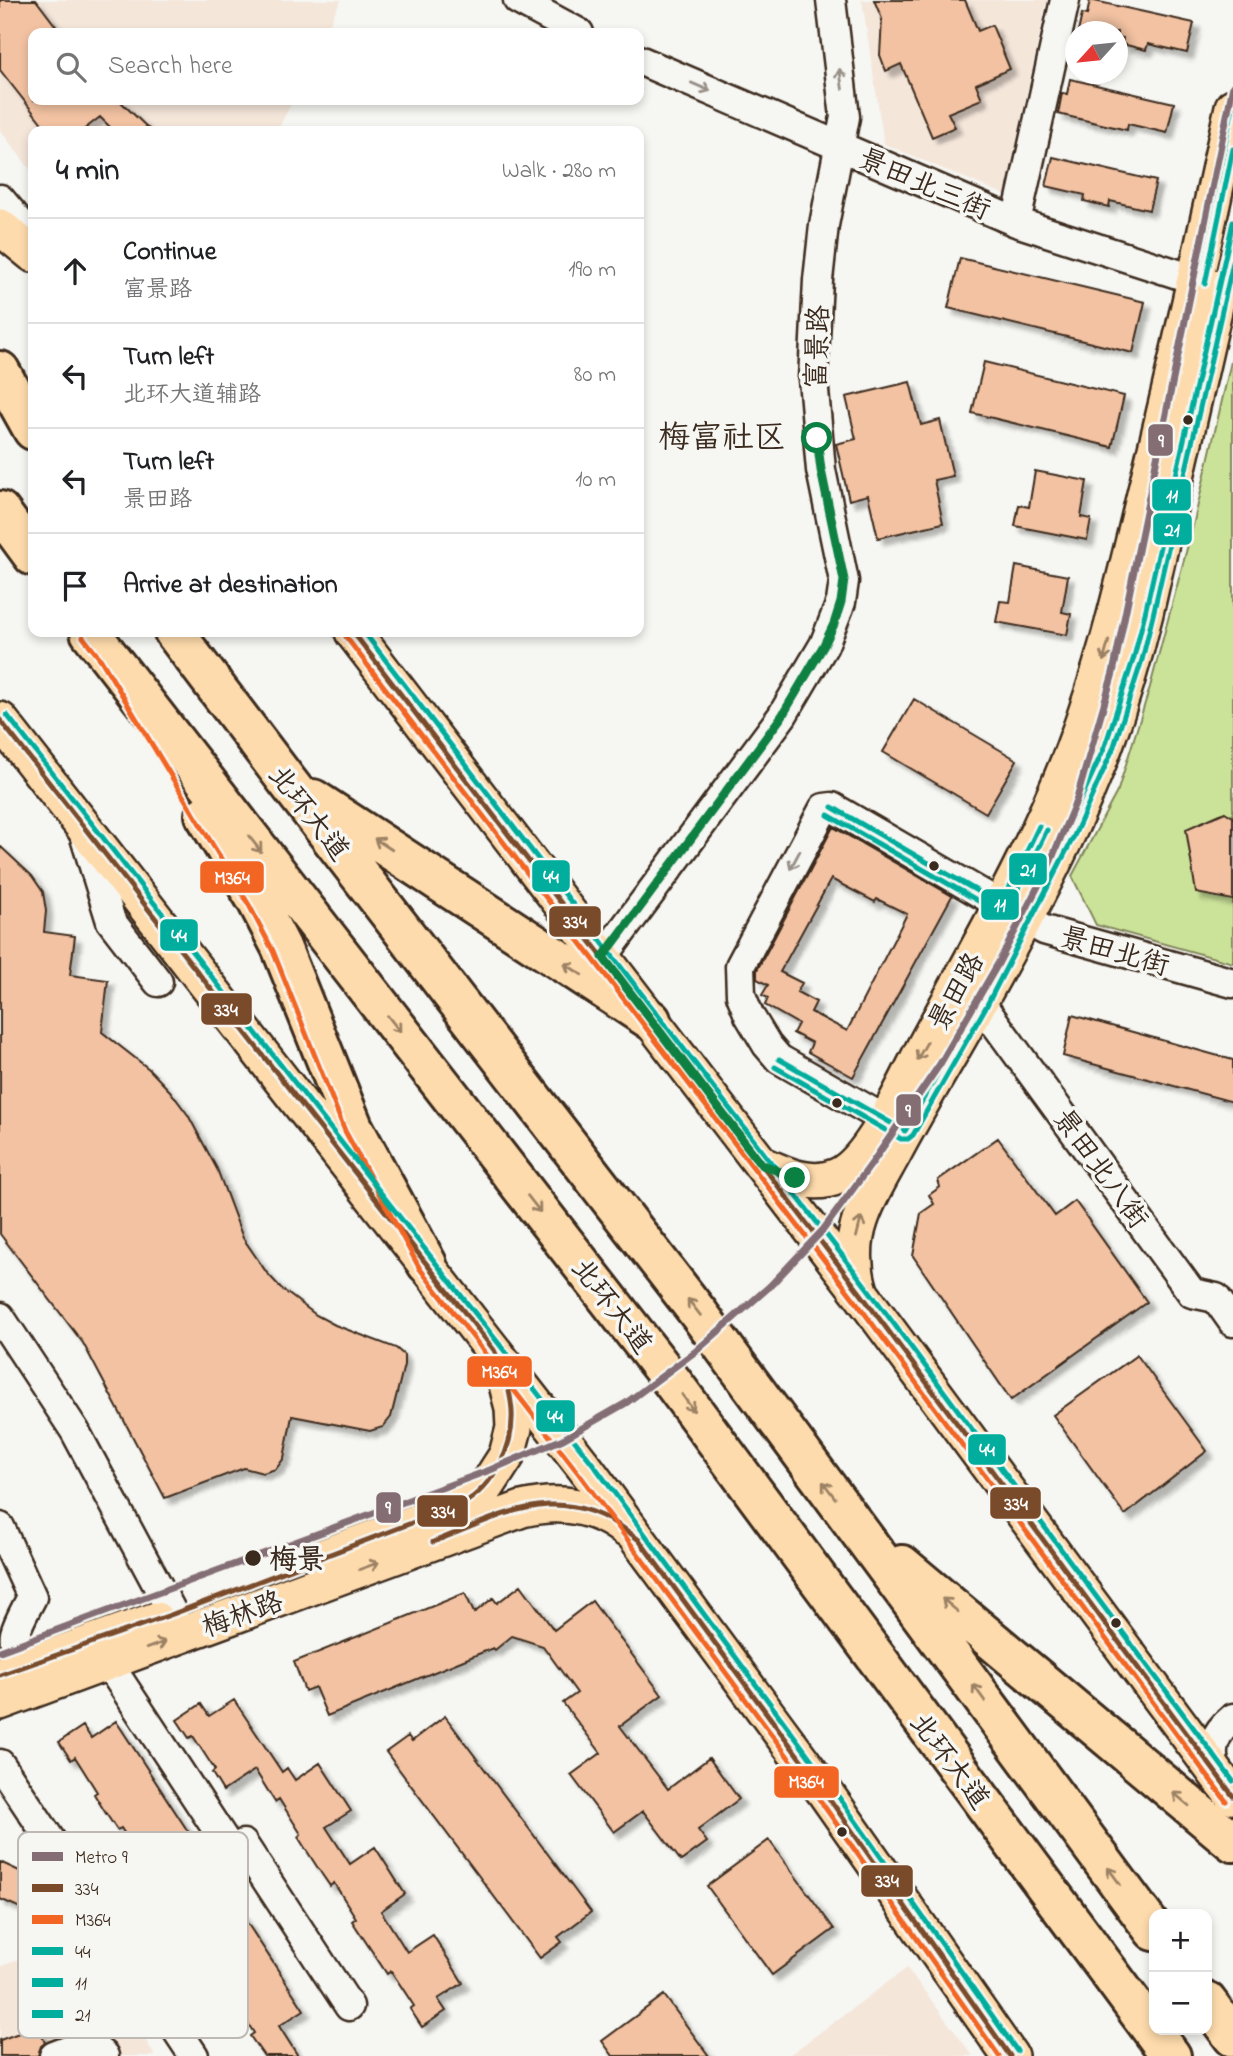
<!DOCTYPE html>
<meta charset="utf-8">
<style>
body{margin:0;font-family:"Indie Flower","LXGW WenKai TC",sans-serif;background:#f6f6f6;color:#202124}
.controls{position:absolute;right:21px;bottom:21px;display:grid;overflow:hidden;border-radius:14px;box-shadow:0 4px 10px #0003}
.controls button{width:63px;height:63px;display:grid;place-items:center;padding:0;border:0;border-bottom:2px solid #e0e0e0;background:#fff;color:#202124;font:35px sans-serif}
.compass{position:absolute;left:1065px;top:21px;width:63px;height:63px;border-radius:50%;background:#fff;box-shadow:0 4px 10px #0003;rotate:243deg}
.stop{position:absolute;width:21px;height:21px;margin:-16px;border:5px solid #0b8043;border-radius:50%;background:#fff}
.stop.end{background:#0b8043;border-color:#fff;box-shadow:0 2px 7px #0008}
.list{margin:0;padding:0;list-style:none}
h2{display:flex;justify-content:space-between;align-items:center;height:91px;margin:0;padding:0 28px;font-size:30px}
h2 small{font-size:23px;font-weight:400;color:#757577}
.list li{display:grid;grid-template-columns:46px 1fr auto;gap:21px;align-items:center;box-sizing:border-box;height:105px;padding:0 28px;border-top:2px solid #e0e0e0}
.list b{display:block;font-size:26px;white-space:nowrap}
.list p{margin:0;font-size:23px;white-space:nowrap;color:#757577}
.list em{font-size:23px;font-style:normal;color:#757577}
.icon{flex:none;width:38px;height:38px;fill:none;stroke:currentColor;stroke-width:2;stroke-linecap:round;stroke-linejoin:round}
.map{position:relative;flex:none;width:1233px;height:2056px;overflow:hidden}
.search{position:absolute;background:#fff;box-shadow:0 4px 10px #0003;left:28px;top:28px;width:616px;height:77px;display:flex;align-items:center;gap:18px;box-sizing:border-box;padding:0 24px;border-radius:14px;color:#757577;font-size:26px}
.panel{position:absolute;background:#fff;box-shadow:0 4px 10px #0003;left:28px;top:126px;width:616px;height:511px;border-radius:14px}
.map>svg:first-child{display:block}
.built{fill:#f5e6da}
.green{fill:#cbe399;stroke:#83865c;stroke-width:2}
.building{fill:#f2c2a2;stroke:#3b2a1e;stroke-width:2;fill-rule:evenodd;filter:url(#shadow)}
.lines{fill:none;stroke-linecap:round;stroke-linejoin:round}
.minor-casing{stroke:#3b2a1e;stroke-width:33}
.major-casing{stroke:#3b2a1e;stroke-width:40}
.highway-casing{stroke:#3b2a1e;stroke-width:44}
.minor{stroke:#f6f6f2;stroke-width:28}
.major{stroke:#fedbac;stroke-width:35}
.highway{stroke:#fedbac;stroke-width:38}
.bus-1-casing{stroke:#f6f6f2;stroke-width:10}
.bus-2-casing{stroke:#f6f6f2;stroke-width:10}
.bus-3-casing{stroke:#f6f6f2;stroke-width:10}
.bus-4-casing{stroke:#f6f6f2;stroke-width:10}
.bus-5-casing{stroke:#f6f6f2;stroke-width:10}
.bus-1{stroke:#7a4b2a;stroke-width:5}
.bus-2{stroke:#f26522;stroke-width:5}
.bus-3{stroke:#01ad9c;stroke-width:5}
.bus-4{stroke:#01ad9c;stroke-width:5}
.bus-5{stroke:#01ad9c;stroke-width:5}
.metro-1-casing{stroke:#f6f6f2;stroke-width:12}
.metro-1{stroke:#846e74;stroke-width:7}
.oneway{stroke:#989088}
.oneway2{stroke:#9c8265}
.route{stroke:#0b8043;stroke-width:9}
.bus-dot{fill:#3b2a1e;stroke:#f6f6f2;stroke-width:2.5}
.labels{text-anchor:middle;stroke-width:7;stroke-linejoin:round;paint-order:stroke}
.street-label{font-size:28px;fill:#3b2a1e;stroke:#f6f6f2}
.stop-label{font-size:28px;font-weight:bold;fill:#3b2a1e;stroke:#f6f6f2;text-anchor:start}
.quarter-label{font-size:32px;fill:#3b2a1e;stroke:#f6f6f2}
.key{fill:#f6f6f2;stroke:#beb9b2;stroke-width:2}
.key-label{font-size:19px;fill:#3b2a1e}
.line-badge{stroke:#f6f6f2;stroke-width:2.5}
.badge-label{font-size:19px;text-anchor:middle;font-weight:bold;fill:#fff}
</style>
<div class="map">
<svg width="1233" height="2056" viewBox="0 0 1233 2056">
<defs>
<filter id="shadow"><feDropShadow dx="6" dy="6" stdDeviation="2" flood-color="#0004"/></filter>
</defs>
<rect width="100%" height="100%" fill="#f6f6f2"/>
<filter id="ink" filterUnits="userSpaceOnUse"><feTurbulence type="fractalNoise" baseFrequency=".0143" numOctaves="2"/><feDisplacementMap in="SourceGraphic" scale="14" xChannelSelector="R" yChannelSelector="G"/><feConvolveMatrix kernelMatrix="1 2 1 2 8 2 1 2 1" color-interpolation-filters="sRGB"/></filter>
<g filter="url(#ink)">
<path class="built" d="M0,0H341L325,33H33V100H293L277,131H33V173L0,130Z
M862,0H1047L1005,195L884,144Z
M78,1934L90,1946L155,2056H0V1967Z
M907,1968L973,2056H788Z"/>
<path class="green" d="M1233,353V963L1096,925L1072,876L1118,790L1150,687L1193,526Z"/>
<path class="building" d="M0,0H36L61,33H33V100H122L120,101L151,131H114L100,117L82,131H48L0,70Z
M874,0H965L978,31L992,25L1010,69L976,84L982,99L948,113L955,127L932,137L901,64L886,71L880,55L882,19Z
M1090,0L1194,23L1187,53L1148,44L1146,50L1122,44L1123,38L1117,37V32H1078L1082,14L1087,15Z
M1070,79L1174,103L1167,133L1128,124L1127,130L1058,114L1062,93L1067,94Z
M1053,157L1156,181L1149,210L1110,201L1109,207L1084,201L1085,195L1046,186Z
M960,258L1145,302L1133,353L948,308Z
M984,362L1124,396L1112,447L972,413Z
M910,382L921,425L940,420L953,476L934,480L943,523L878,538L868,495L849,500L836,444L856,439L846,397Z
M1035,471L1087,481L1081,517L1091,519L1087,540L1015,526L1019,505L1029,507Z
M1016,566L1068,576L1062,612L1071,614L1067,635L996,622L1000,601L1010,602Z
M914,699L1017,760L986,813L883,752Z
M1225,812L1233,817V900L1196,893L1186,829Z
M833,827L952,896L853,1077L808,1052L812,1043L793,1033L798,1024L765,1005L768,998L762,995L768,985L757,979V970ZM831,879L875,902L877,899L907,914L847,1031L811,1012L816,1002L797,992L802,983L780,972Z
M0,846L32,876L43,892L46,911L44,932L75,936L70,975L108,980L102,1032L149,1069L170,1091L188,1115L217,1169L243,1238L267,1273L282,1289L316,1315L335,1325L396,1348L404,1355V1365L391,1417L383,1427L370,1431L292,1416L284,1458L276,1469L263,1473L244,1468L165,1498L83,1343L0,1234Z
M1072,1015L1233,1060V1102L1063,1056Z
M998,1138L1055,1216L1075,1201L1147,1302L1011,1400L913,1256L921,1213L934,1204L929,1195L940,1187L938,1180Z
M1137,1355L1207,1451L1125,1515L1053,1415Z
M521,1585L554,1630L592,1601L662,1695L620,1726L668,1789L709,1758L739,1799L698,1830L707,1842L681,1861L643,1811L614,1832L571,1775L601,1753L563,1703L577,1693L543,1646L512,1636L495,1650L493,1648L327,1716L315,1687L305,1691L294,1662L465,1593L474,1613L493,1598L497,1603Z
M234,1700L282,1772L287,1768L295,1780L320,1763L351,1811L326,1827L350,1864L375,1847L405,1894L381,1911L397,1936L407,1952L433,1935L463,1983L438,1999L446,2011L422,2027L410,2009L414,2006L391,1971L387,1974L352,1921L356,1918L334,1883L330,1886L321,1873L298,1837L301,1834L279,1799L275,1802L255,1770L223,1791L212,1773L215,1770L193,1736L189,1738L177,1720L201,1704L209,1716Z
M445,1716L591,1912L558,1937L562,1942L540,1958L386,1752L408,1736L412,1741Z
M116,1721L193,1839L168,1855L176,1867L152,1883L140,1865L144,1863L121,1828L117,1830L105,1812L94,1794L97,1792L75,1757L71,1760L59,1742L83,1726L91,1738Z
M769,1840L834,1929L772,1975L707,1886Z
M0,1862L26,1874L23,1882L35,1887L25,1910L0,1899Z
M227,1892L304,2010L279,2026L298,2056H264L250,2036L254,2033L232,1999L228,2001L204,1965L208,1963L185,1928L181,1930L170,1913L194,1897L202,1908Z
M664,1995L709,2056H613L602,2041Z
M38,2026L45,2043L41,2046L38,2056H0V2040Z"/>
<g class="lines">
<defs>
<path id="minor" d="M518,0L579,33
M639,60L1016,222L1215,286
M0,199L33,238
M1016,222L1065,0
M84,834L111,921L158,982
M603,957L782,716L824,645L841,602L844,581L821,470L813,379L818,280L824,225L845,117L831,0
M979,1001L1192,1293L1216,1298L1233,1322
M903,1130L779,1059L767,1045L749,1015L741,995L740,966L824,808L832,807L1044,930L1233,983
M0,1317L75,1431L173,1614
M0,1527L32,1597C26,1609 18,1622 15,1634C12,1647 25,1672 30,1684
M108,1663L232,1852
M0,1764L194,2056
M1216,1773C1209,1749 1213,1734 1233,1718
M111,1931L243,1844L349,2006
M54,2056L88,2043L104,2056"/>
<path id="major" d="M0,227L33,254
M353,632L861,1294L1233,1796
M0,720L586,1469L824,1791L1010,2056
M761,1164C785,1175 812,1188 838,1176C873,1160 907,1079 926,1044C978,948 1034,852 1073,750C1106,663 1126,572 1148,482C1178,357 1206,233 1233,107
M861,1294C853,1271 852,1244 860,1221C867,1198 881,1176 893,1154C920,1103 951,1053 979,1002C1024,921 1073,832 1105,745C1121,702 1134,658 1145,613L1219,288
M323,1557L439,1514L474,1497L487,1486L507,1455L514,1428L513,1408L503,1369
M0,1675L156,1620
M0,1702L522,1509C559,1500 596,1505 626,1529"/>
<path id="highway" d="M0,371L33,430
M0,511L33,556
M90,632L665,1372L1171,2056
M174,632L287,781L699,1314L1154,1931
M313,799L651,1020
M205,815L257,901L281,947L353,1127L427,1264
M902,1565L1233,1842
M1207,2002L1233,2037"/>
</defs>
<use href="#minor" class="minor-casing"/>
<use href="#major" class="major-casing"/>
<use href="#highway" class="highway-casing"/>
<use href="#minor" class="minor"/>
<use href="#major" class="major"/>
<use href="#highway" class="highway"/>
<defs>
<path id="bus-1" d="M353,632L861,1294L1233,1796
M0,720L494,1350C512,1388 521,1425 500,1464C491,1480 481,1493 464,1503L173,1614L0,1675
M433,1542C512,1511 564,1478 639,1540L824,1791L1010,2056"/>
<path id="bus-2" d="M83,637L101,660L249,905L273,951L345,1131L420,1269L579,1474L817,1796L999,2056
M346,637L854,1299L1226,1801"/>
<path id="bus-3" d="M364,632L868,1289L1233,1781
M7,715L593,1464L831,1786L1017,2051"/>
<path id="bus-4" d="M1196,282L1233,107
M832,807L1001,905L1039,826
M779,1059L905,1131L979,1001L1066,832L1105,746L1134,657L1145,613L1233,222"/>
<path id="bus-5" d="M1205,284L1233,149
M828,815L1001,914L1008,910L1047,830
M775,1067L901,1139H908L913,1135L987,1005L1074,836L1113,749L1142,660L1153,615L1233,262"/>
</defs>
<use href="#bus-1" class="bus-1-casing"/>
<use href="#bus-2" class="bus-2-casing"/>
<use href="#bus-3" class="bus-3-casing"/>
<use href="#bus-4" class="bus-4-casing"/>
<use href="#bus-5" class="bus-5-casing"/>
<use href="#bus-1" class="bus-1"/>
<use href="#bus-2" class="bus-2"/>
<use href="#bus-3" class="bus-3"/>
<use href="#bus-4" class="bus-4"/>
<use href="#bus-5" class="bus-5"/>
<defs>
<path id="metro-1" d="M0,1651L490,1470L563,1439L626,1403L696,1351L770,1286L823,1230L872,1163L940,1064L999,962L1050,863L1076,801L1113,673L1233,86"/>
</defs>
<use href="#metro-1" class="metro-1-casing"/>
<use href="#metro-1" class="metro-1"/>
</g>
<defs><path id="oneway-shaft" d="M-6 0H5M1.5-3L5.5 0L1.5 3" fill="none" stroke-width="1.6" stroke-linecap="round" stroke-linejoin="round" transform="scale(1.75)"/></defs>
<g class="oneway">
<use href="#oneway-shaft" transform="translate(841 79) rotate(-98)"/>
<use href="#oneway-shaft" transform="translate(701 87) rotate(23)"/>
<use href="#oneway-shaft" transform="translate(795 860) rotate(118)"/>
</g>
<g class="oneway2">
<use href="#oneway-shaft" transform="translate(1106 651) rotate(105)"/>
<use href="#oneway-shaft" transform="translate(255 844) rotate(52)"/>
<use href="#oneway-shaft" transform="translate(383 844) rotate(-147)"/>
<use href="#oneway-shaft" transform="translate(573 969) rotate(-147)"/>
<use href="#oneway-shaft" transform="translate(394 1024) rotate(52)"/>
<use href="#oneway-shaft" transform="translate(922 1051) rotate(119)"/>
<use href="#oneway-shaft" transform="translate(534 1204) rotate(52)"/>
<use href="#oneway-shaft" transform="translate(859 1227) rotate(-76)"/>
<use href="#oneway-shaft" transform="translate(694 1307) rotate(-128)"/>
<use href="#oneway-shaft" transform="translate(688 1403) rotate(54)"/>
<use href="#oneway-shaft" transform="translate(829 1490) rotate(-127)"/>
<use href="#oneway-shaft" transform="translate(369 1566) rotate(-20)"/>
<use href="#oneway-shaft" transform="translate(950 1605) rotate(-140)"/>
<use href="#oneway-shaft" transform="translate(156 1645) rotate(-20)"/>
<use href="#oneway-shaft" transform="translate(979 1693) rotate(-126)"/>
<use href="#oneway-shaft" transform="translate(1181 1799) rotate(-140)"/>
<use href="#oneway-shaft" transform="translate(1114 1876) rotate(-126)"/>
</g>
</g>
<g class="lines" filter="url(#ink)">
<path class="route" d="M795,1178L761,1164L603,957L782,716L824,645L834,624L841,602L844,580L821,470L817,438"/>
</g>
<g class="bus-dot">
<circle cx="1188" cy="420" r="6"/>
<circle cx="934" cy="866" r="6"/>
<circle cx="837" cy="1103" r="6"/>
<circle cx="253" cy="1558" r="9"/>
<circle cx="1116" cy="1623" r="6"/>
<circle cx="842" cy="1832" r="6"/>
</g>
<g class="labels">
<g class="street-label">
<text transform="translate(925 183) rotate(23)" y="10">景田北三街</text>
<text transform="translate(816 347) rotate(-88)" y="10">富景路</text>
<text transform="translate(310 812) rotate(52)" y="10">北环大道</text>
<text transform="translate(1115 950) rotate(16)" y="10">景田北街</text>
<text transform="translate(955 991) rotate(-61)" y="10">景田路</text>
<text transform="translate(1102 1168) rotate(54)" y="10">景田北八街</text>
<text transform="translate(613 1305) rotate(52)" y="10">北环大道</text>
<text transform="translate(242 1613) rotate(-20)" y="10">梅林路</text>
<text transform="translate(951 1760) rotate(53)" y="10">北环大道</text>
</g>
<g class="stop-label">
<text x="269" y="1568">梅景</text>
</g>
<g class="quarter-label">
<text x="722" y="447">梅富社区</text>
</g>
</g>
<rect x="18" y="1832" width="230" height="206" rx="10" class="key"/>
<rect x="32" y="1852" width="31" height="9" fill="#846e74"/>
<rect x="32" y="1884" width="31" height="8" fill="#7a4b2a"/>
<rect x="32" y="1915" width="31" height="9" fill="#f26522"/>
<rect x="32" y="1947" width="31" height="8" fill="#01ad9c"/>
<rect x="32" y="1978" width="31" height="9" fill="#01ad9c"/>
<rect x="32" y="2010" width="31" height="8" fill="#01ad9c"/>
<g class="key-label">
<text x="75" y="1863">Metro 9</text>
<text x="75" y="1895">334</text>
<text x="75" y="1926">M364</text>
<text x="75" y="1958">44</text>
<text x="75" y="1989">11</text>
<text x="75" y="2021">21</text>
</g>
<g class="line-badge">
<rect x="1147" y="423" width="27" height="34" rx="7" fill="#846e74"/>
<rect x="1151" y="478" width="41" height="34" rx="7" fill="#01ad9c"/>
<rect x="1152" y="512" width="41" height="34" rx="7" fill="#01ad9c"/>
<rect x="1008" y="852" width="40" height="34" rx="7" fill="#01ad9c"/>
<rect x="531" y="859" width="40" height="34" rx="7" fill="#01ad9c"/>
<rect x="199" y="860" width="66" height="34" rx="7" fill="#f26522"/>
<rect x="980" y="888" width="40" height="33" rx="7" fill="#01ad9c"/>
<rect x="548" y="905" width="54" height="33" rx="7" fill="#7a4b2a"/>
<rect x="159" y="918" width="40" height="34" rx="7" fill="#01ad9c"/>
<rect x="200" y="992" width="53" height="34" rx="7" fill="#7a4b2a"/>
<rect x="895" y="1093" width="27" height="34" rx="7" fill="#846e74"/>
<rect x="466" y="1355" width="67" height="33" rx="7" fill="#f26522"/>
<rect x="535" y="1399" width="41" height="34" rx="7" fill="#01ad9c"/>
<rect x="967" y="1433" width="40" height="33" rx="7" fill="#01ad9c"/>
<rect x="989" y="1486" width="53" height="34" rx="7" fill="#7a4b2a"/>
<rect x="375" y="1491" width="27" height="33" rx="7" fill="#846e74"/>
<rect x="416" y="1494" width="53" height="34" rx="7" fill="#7a4b2a"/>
<rect x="773" y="1765" width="67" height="34" rx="7" fill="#f26522"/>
<rect x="860" y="1864" width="54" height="34" rx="7" fill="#7a4b2a"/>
</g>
<g class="badge-label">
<text x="1161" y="447">9</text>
<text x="1172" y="502">11</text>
<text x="1172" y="536">21</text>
<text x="1028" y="876">21</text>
<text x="551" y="883">44</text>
<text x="232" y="884">M364</text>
<text x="1000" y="911">11</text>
<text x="575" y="928">334</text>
<text x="179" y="942">44</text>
<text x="226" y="1016">334</text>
<text x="908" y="1117">9</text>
<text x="499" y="1378">M364</text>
<text x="555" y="1423">44</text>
<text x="987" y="1456">44</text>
<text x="1016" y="1510">334</text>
<text x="388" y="1514">9</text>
<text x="443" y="1518">334</text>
<text x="806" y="1788">M364</text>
<text x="887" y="1887">334</text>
</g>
</svg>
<div class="controls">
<button>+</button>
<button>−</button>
</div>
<svg class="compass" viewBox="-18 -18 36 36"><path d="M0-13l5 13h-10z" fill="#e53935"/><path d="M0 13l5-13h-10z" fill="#757577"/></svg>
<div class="stop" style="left:817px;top:438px"></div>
<div class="stop end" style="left:795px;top:1178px"></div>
<div class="search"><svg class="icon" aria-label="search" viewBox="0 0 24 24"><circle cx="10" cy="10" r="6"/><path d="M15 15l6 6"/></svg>Search here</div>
<section class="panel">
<h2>4 min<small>Walk · 280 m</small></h2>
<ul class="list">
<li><svg class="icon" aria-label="ahead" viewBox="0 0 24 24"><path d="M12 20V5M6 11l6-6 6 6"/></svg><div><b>Continue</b><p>富景路</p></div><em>190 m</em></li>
<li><svg class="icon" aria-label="left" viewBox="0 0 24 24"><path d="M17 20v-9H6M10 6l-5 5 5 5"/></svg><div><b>Turn left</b><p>北环大道辅路</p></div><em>80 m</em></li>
<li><svg class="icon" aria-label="left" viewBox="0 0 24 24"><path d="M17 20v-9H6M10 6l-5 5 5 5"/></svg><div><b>Turn left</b><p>景田路</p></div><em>10 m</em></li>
<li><svg class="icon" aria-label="arrive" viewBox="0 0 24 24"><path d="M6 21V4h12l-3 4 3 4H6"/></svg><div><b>Arrive at destination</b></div></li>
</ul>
</section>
</div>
